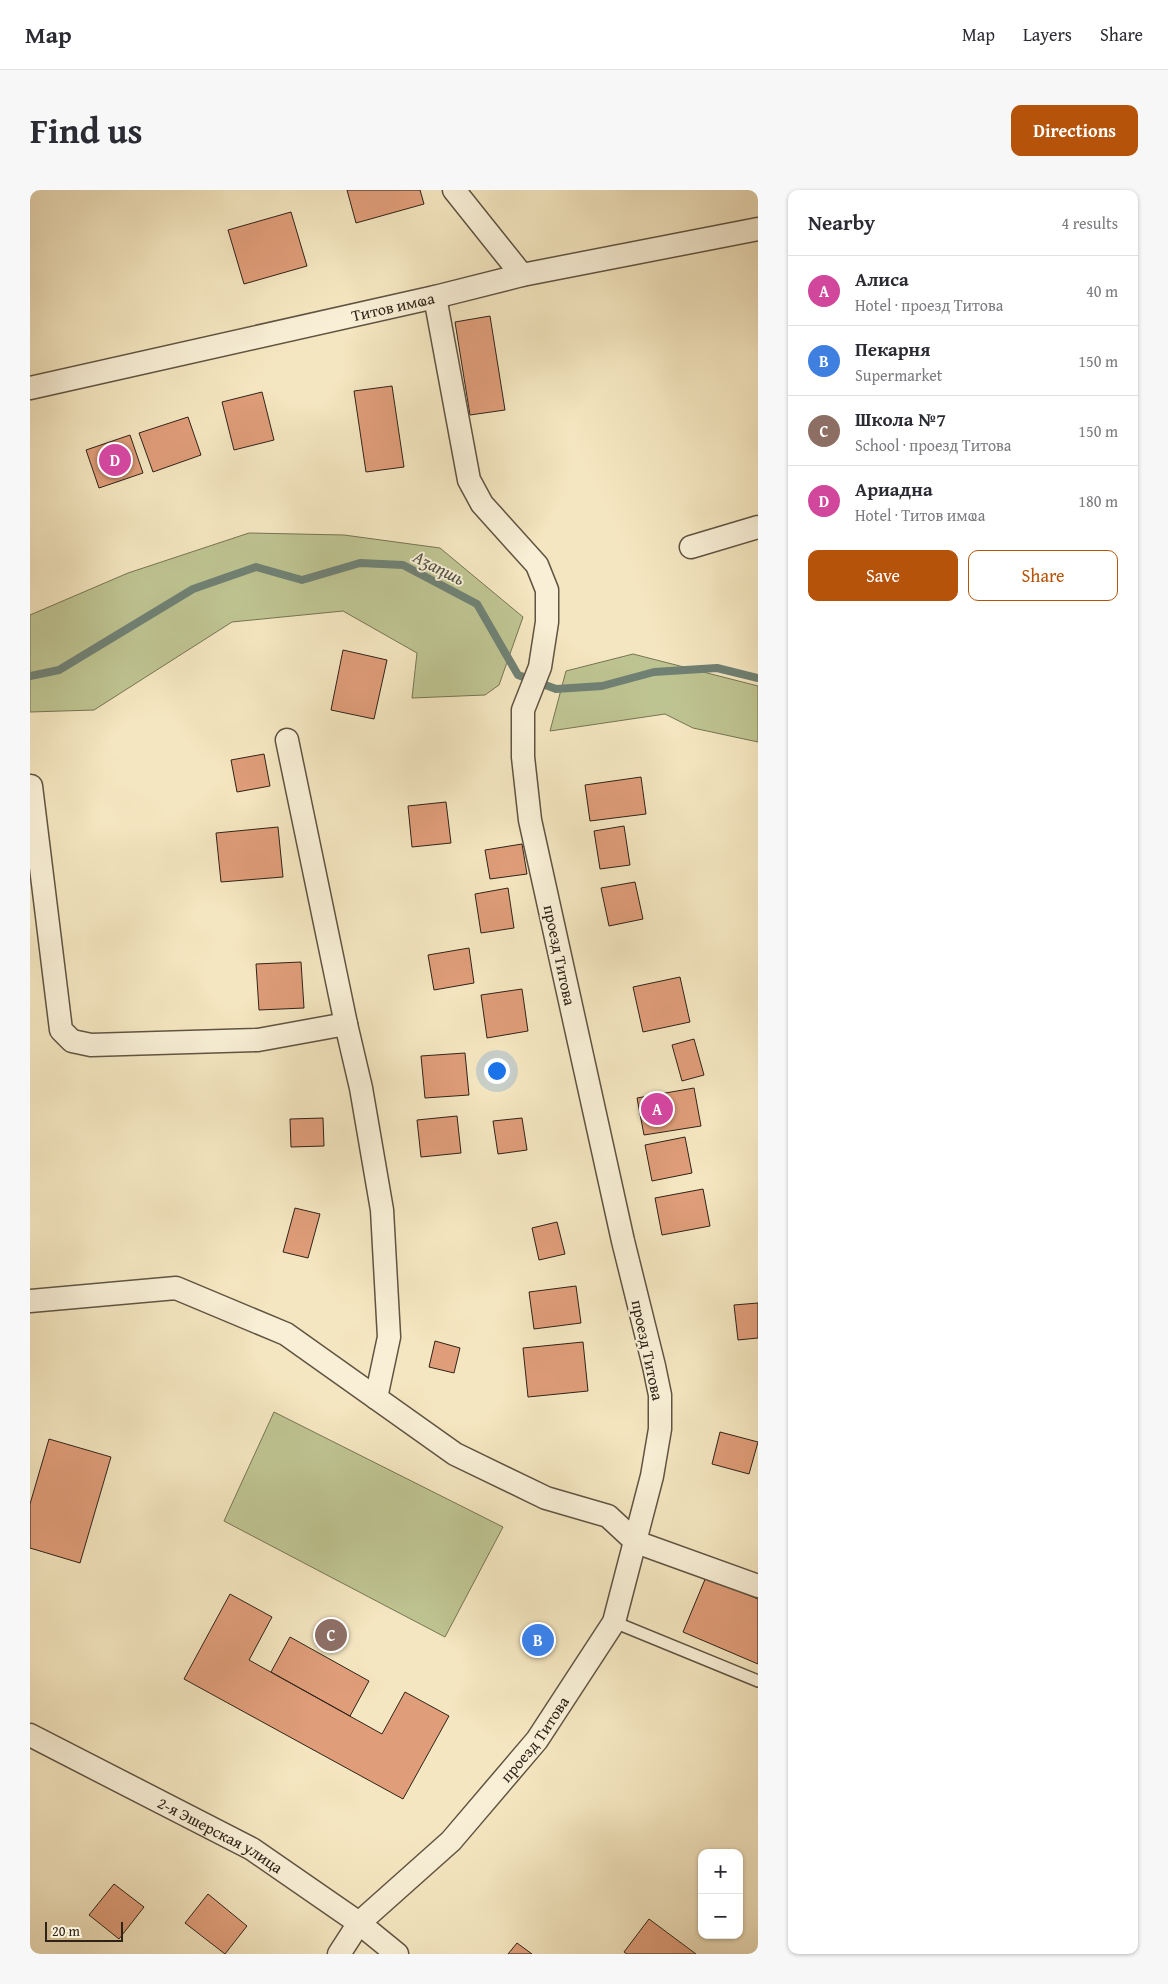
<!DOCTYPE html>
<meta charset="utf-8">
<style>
body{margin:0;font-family:"Gentium Book Plus",serif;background:#f7f7f7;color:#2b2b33}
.controls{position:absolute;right:15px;bottom:15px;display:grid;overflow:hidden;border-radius:10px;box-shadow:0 1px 4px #0004}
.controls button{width:45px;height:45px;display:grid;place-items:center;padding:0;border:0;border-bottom:1px solid #e1e1e2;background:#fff;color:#2b2b33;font:25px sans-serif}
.scale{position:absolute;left:15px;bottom:12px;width:78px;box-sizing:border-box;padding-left:5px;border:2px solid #2f2318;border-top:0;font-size:14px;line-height:18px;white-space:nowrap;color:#2f2318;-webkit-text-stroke:4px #f8efd6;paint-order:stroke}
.you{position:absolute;left:466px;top:880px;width:18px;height:18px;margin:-12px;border:4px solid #fff;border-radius:50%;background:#1a73e8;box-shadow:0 0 0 8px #1a73e833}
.badge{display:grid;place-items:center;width:32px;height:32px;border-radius:50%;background:#b45309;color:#fff;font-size:16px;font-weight:700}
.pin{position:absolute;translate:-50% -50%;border:2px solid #fff;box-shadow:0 1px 5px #0006}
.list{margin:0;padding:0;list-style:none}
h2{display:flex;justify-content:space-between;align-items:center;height:65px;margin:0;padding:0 20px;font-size:21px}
h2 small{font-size:16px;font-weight:400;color:#7c7c81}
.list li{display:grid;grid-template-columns:32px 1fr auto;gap:15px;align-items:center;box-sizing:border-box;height:70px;padding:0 20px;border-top:1px solid #e1e1e2}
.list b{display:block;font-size:19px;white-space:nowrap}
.list p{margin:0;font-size:16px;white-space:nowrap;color:#7c7c81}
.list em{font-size:16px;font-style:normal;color:#7c7c81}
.actions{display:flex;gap:10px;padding:15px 20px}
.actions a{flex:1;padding:11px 0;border:1px solid #b45309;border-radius:10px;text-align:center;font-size:18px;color:#b45309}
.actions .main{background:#b45309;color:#fff}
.map{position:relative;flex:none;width:728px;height:1764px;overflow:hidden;border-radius:10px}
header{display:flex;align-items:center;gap:30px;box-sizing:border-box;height:70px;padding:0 25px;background:#fff;border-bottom:1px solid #e1e1e2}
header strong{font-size:24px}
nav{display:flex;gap:28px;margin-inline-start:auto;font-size:18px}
.intro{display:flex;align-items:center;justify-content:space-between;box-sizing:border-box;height:120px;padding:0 30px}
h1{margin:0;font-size:35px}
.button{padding:12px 22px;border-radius:10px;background:#b45309;color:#fff;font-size:18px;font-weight:700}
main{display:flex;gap:30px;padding:0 30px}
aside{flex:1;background:#fff;border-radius:10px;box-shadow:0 1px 4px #0004}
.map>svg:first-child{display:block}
.green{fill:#bec491;stroke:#767454}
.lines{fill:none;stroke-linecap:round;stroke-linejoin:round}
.stream{stroke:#708174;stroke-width:8}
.building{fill:#df9d79;stroke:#2f2318}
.lane-casing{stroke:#605442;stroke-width:14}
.street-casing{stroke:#605442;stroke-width:25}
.lane{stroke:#f8efd6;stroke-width:11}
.street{stroke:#f8efd6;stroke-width:22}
.labels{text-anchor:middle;stroke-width:4;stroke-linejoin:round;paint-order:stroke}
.street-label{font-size:16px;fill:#2f2318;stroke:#f8efd6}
.water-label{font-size:18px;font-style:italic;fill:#505246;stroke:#f8efd6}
</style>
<header>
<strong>Map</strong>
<nav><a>Map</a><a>Layers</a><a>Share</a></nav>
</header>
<div class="intro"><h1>Find us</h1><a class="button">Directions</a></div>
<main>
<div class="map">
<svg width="728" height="1764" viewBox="0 0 728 1764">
<rect width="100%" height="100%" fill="#f4e6c0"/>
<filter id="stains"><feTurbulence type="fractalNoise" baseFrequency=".004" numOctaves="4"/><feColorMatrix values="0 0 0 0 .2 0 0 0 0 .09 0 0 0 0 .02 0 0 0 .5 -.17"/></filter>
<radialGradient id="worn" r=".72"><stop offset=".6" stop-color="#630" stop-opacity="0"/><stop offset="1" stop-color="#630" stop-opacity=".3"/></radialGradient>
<path class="green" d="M219,343L314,345L410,358L493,427L469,495L455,505L382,508L387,463L313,421L202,432L64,520L0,522V425L98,383Z
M603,464L728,496V552L663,538L635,524L520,541L536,481Z
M244,1222L473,1337L415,1447L194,1331Z"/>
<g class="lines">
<path class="stream" d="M0,486L29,480L163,399L226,377L272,390L330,373L373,375L447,414L488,485L526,499L572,496L624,482L687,478L728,488"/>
</g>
<path class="building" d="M317,0H390L394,14L326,33Z
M261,22L277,76L214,94L198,40Z
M460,126L475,220L440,225L425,132Z
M362,196L374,277L336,282L324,201Z
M232,202L244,250L204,260L192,212Z
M158,227L171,265L123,282L109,243Z
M100,245L113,283L69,298L56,260Z
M313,460L357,470L344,529L301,520Z
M234,564L240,596L207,602L201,570Z
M611,587L616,624L560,631L555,595Z
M416,612L421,653L382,657L378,616Z
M594,636L600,675L570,679L564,641Z
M248,637L253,687L191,692L186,643Z
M492,654L497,684L460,689L455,660Z
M605,692L613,729L579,736L571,698Z
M478,698L484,738L451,743L445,704Z
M439,758L444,793L404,800L398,765Z
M271,772L274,818L229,820L226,774Z
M650,787L660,832L613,842L603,797Z
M492,799L498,841L457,848L451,805Z
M664,849L674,885L652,891L642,855Z
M435,863L439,905L395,908L391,866Z
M664,898L671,936L614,945L607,908Z
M427,926L431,963L391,967L387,930Z
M293,928L294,956L261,957L260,929Z
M492,928L497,960L468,964L463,931Z
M655,947L662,983L622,991L615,955Z
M673,999L680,1036L632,1045L625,1008Z
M265,1018L290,1024L278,1068L253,1062Z
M527,1032L535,1064L509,1070L502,1038Z
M546,1096L551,1133L504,1139L499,1102Z
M728,1113V1148L708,1150L704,1115Z
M405,1151L430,1158L424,1183L399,1177Z
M553,1152L558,1201L498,1207L493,1158Z
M690,1242L728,1252L719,1284L682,1274Z
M19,1249L81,1267L50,1373L0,1358V1314Z
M676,1387L728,1409V1474L653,1442Z
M200,1404L242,1427L219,1470L352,1544L375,1502L419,1526L373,1609L154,1489Z
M260,1447L339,1491L320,1526L241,1482Z
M84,1694L114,1717L89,1749L59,1725Z
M178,1704L217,1736L195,1764L155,1733Z
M619,1729L666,1764H597L594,1762Z
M487,1753L502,1764H478Z"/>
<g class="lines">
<defs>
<path id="lane" d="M584,1432L728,1491"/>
<g id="street">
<path d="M424,0L492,85"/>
<path id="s1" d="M0,198L405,107L492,85L728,39"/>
<path d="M661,357L728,337"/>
<path d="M257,550L316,834L331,898L352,1020L359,1147L346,1208"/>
<path d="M0,596H1L31,840L42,851L61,855L228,850L316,834"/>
<path d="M0,1111L146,1098L256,1144L425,1264L516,1308L578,1326L606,1352L728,1396"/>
<path id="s2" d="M0,1545L222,1659L329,1733L367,1764"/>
<path id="s3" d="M309,1764L329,1733L421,1651L507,1550L584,1432L622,1286L630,1239V1205L624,1176L593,1051L500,630L493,567V520L510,477L517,432V400L507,375L452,314L439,290L405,107"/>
</g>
</defs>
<use href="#lane" class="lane-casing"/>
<use href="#street" class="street-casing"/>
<use href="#lane" class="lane"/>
<use href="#street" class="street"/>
</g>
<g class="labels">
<g class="street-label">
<text dy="6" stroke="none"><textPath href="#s1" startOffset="372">Титов имҩа</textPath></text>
<text transform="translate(530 765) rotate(78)" y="6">проезд Титова</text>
<text transform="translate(618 1160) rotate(78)" y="6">проезд Титова</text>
<text dy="6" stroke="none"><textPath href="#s3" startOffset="292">проезд Титова</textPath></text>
<text dy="6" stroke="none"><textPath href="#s2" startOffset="215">2-я Эшерская улица</textPath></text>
</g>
<g class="water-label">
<text transform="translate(409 378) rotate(27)" y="6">Аӡаԥшь</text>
</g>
</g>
<rect width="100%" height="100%" filter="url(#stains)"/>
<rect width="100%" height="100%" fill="url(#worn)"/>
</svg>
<div class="controls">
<button>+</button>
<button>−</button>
</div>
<div class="scale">20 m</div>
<div class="you"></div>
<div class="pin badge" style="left:627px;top:919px;background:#d1479c">A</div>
<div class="pin badge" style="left:508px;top:1450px;background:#3f7fe0">B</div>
<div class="pin badge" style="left:301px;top:1445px;background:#8d6e63">C</div>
<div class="pin badge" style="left:85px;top:270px;background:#d1479c">D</div>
</div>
<aside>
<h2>Nearby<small>4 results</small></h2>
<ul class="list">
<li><span class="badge" style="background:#d1479c">A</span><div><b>Алиса</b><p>Hotel · проезд Титова</p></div><em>40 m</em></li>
<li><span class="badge" style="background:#3f7fe0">B</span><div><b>Пекарня</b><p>Supermarket</p></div><em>150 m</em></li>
<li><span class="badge" style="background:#8d6e63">C</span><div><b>Школа №7</b><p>School · проезд Титова</p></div><em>150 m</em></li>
<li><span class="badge" style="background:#d1479c">D</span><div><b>Ариадна</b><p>Hotel · Титов имҩа</p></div><em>180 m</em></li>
</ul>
<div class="actions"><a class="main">Save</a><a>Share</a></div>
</aside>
</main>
